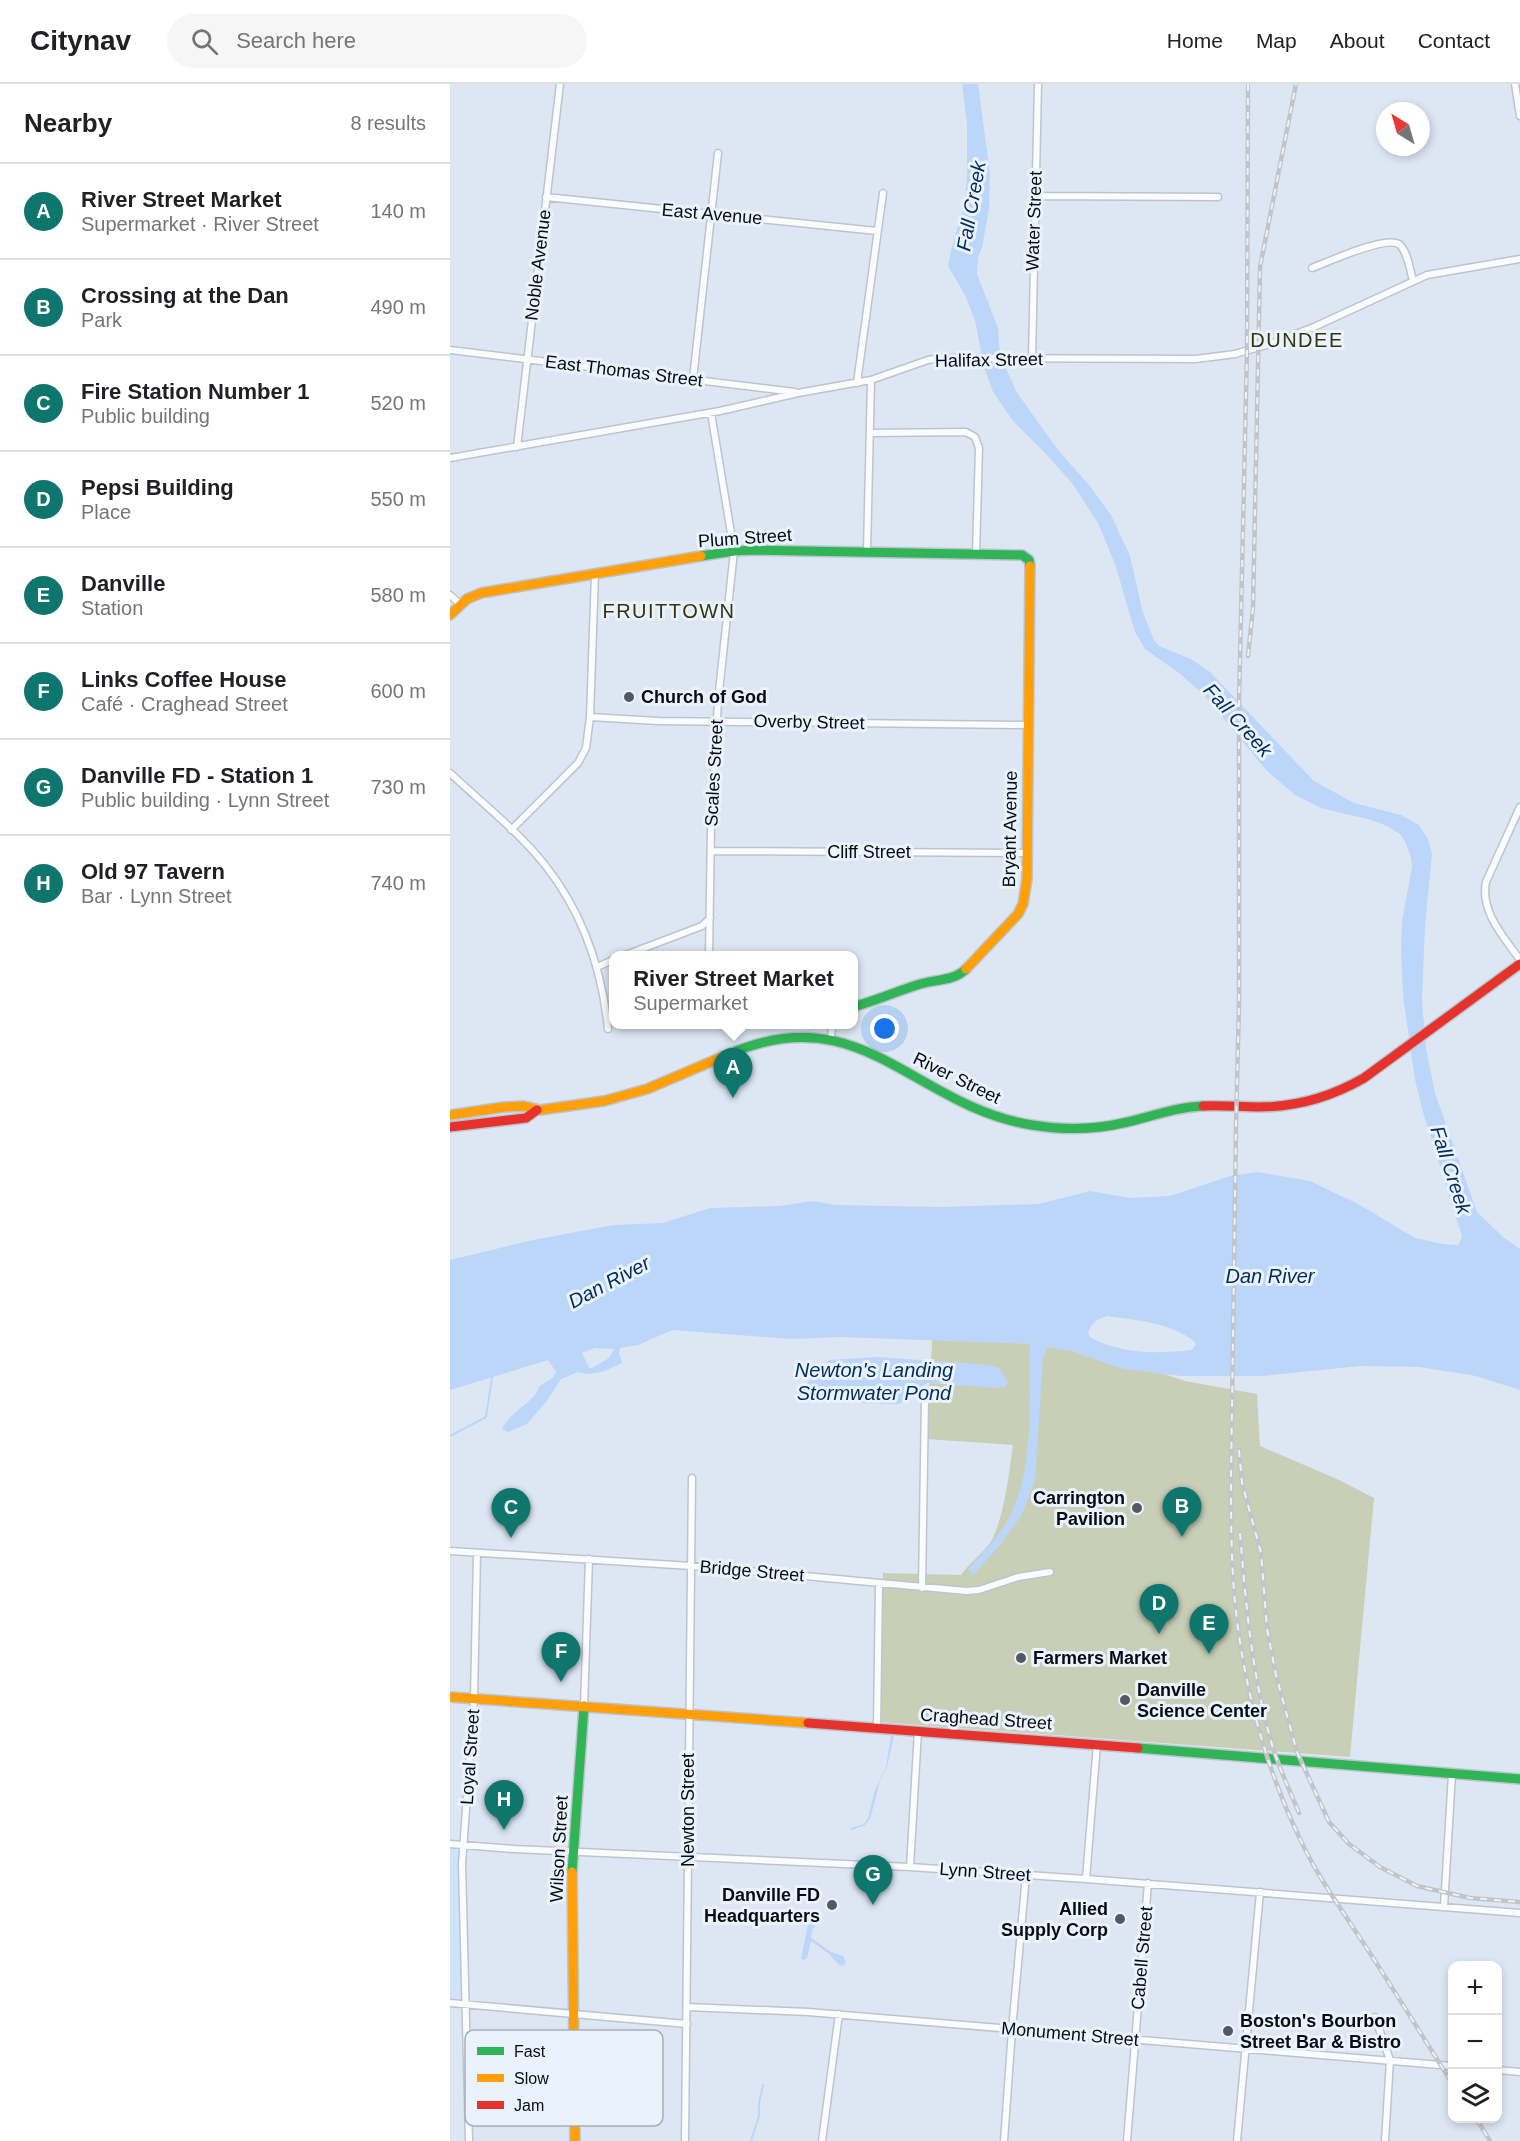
<!DOCTYPE html>
<meta charset="utf-8">
<style>
body{margin:0;font-family:Arial,sans-serif;background:#f6f6f6;color:#202124}
.controls{position:absolute;right:18px;bottom:18px;display:grid;overflow:hidden;border-radius:12px;box-shadow:0 3px 9px #0003}
.controls button{width:54px;height:54px;display:grid;place-items:center;padding:0;border:0;border-bottom:2px solid #e0e0e0;background:#fff;color:#202124;font:30px sans-serif}
.compass{position:absolute;left:926px;top:18px;width:54px;height:54px;border-radius:50%;background:#fff;box-shadow:0 3px 9px #0003;rotate:323deg}
.you{position:absolute;left:435px;top:945px;width:21px;height:21px;margin:-15px;border:4px solid #fff;border-radius:50%;background:#1a73e8;box-shadow:0 0 0 9px #1a73e833}
.badge{display:grid;place-items:center;width:39px;height:39px;border-radius:50%;background:#0f766e;color:#fff;font-size:20px;font-weight:700}
.pin{position:absolute;translate:-50% -50px;filter:drop-shadow(0 2px 3px #0008)}
.pin::after{content:'';position:absolute;top:32px;width:21px;height:18px;background:inherit;clip-path:polygon(0 0,100% 0,50% 100%)}
.popup{position:absolute;left:159px;top:867px;width:249px;height:78px;box-sizing:border-box;display:grid;place-content:center;border-radius:12px;background:#fff;filter:drop-shadow(0 2px 4px #0005);font-size:20px;white-space:nowrap;color:#757577}
.popup b{font-size:22px;color:#202124}
.popup::after{content:'';position:absolute;left:50%;top:100%;margin-left:-12px;border:12px solid transparent;border-top-color:#fff}
.list{margin:0;padding:0;list-style:none}
h2{display:flex;justify-content:space-between;align-items:center;height:78px;margin:0;padding:0 24px;font-size:26px}
h2 small{font-size:20px;font-weight:400;color:#757577}
.list li{display:grid;grid-template-columns:39px 1fr auto;gap:18px;align-items:center;box-sizing:border-box;height:96px;padding:0 24px;border-top:2px solid #e0e0e0}
.list b{display:block;font-size:22px;white-space:nowrap}
.list p{margin:0;font-size:20px;white-space:nowrap;color:#757577}
.list em{font-size:20px;font-style:normal;color:#757577}
.icon{flex:none;width:33px;height:33px;fill:none;stroke:currentColor;stroke-width:2;stroke-linecap:round;stroke-linejoin:round}
.map{position:relative;flex:none;width:1070px;height:2057px;overflow:hidden}
header{display:flex;align-items:center;gap:36px;box-sizing:border-box;height:84px;padding:0 30px;background:#fff;border-bottom:2px solid #e0e0e0}
header strong{font-size:28px}
nav{display:flex;gap:33px;margin-inline-start:auto;font-size:21px}
.search{width:420px;height:54px;background:#f6f6f6;display:flex;align-items:center;gap:15px;box-sizing:border-box;padding:0 21px;border-radius:33px;color:#757577;font-size:22px}
main{display:flex}
aside{flex:1;background:#fff}
.map>svg:first-child{display:block}
.built{fill:#d1e3fa}
.green{fill:#c9cfb7}
.water{fill:#bbd6f9;fill-rule:evenodd}
.lines{fill:none;stroke-linecap:round;stroke-linejoin:round}
.stream{stroke:#bbd6f9;stroke-width:2}
.street-casing{stroke:#bcc4ce;stroke-width:9}
.fast-casing{stroke:#bcc4ce;stroke-width:12}
.slow-casing{stroke:#bcc4ce;stroke-width:12}
.jam-casing{stroke:#bcc4ce;stroke-width:12}
.street{stroke:#fafbfd;stroke-width:6}
.fast{stroke:#30b455;stroke-width:9}
.slow{stroke:#ff9f0a;stroke-width:9}
.jam{stroke:#e5322d;stroke-width:9}
.rail-casing{stroke:#c2c4c8;stroke-width:4.5}
.rail{stroke:#eaf2fc;stroke-width:2;stroke-dasharray:7;stroke-linecap:butt}
.poi-dot{fill:#525962;stroke:#eaf2fc;stroke-width:2}
.labels{text-anchor:middle;stroke-width:6;stroke-linejoin:round;paint-order:stroke}
.street-label{font-size:18px;fill:#070c14;stroke:#eaf2fc}
.poi-label{font-size:18px;font-weight:bold;fill:#070c14;stroke:#eaf2fc;text-anchor:start}
.water-label{font-size:20px;font-style:italic;fill:#042c58;stroke:#eaf2fc}
.neighbourhood-label{font-size:20px;letter-spacing:1.5px;fill:#34350b;stroke:#eaf2fc}
.key{fill:#eaf2fc;stroke:#a6adb6;stroke-width:1.5}
.key-label{font-size:16px;fill:#070c14}
</style>
<header>
<strong>Citynav</strong>
<div class="search"><svg class="icon" aria-label="search" viewBox="0 0 24 24"><circle cx="10" cy="10" r="6"/><path d="M15 15l6 6"/></svg>Search here</div>
<nav><a>Home</a><a>Map</a><a>About</a><a>Contact</a></nav>
</header>
<main>
<aside>
<h2>Nearby<small>8 results</small></h2>
<ul class="list">
<li><span class="badge">A</span><div><b>River Street Market</b><p>Supermarket · River Street</p></div><em>140 m</em></li>
<li><span class="badge">B</span><div><b>Crossing at the Dan</b><p>Park</p></div><em>490 m</em></li>
<li><span class="badge">C</span><div><b>Fire Station Number 1</b><p>Public building</p></div><em>520 m</em></li>
<li><span class="badge">D</span><div><b>Pepsi Building</b><p>Place</p></div><em>550 m</em></li>
<li><span class="badge">E</span><div><b>Danville</b><p>Station</p></div><em>580 m</em></li>
<li><span class="badge">F</span><div><b>Links Coffee House</b><p>Café · Craghead Street</p></div><em>600 m</em></li>
<li><span class="badge">G</span><div><b>Danville FD - Station 1</b><p>Public building · Lynn Street</p></div><em>730 m</em></li>
<li><span class="badge">H</span><div><b>Old 97 Tavern</b><p>Bar · Lynn Street</p></div><em>740 m</em></li>
</ul>
</aside>
<div class="map">
<svg width="1070" height="2057" viewBox="0 0 1070 2057">
<rect width="100%" height="100%" fill="#dde7f4"/>
<path class="built" d="M0,1764L10,1765L12,1916L0,1914Z"/>
<path class="green" d="M483,1244L655,1270L735,1297L807,1310L810,1362L887,1395L924,1414L900,1673L431,1638L433,1489L511,1491C519,1479 532,1470 540,1459C554,1437 559,1388 563,1361L476,1355Z"/>
<path class="water" d="M512,0H528L540,90L539,125L532,164L528,173L527,190L548,244L550,271L566,307L585,334L608,366L639,401L661,431L680,472L693,529L704,556L709,562L741,575L760,588L864,697L904,719L951,731L969,741L978,755L982,770L975,842L972,917L976,965L985,1009L1027,1128L1053,1153L1070,1165V1306L1026,1292L969,1283L910,1282L813,1292H731L673,1285L621,1267L598,1263L593,1273L585,1397L571,1432L549,1462L523,1491L518,1485C533,1469 548,1454 559,1434C585,1385 579,1315 580,1260L391,1253L341,1255L222,1246L188,1261L170,1264L169,1269L172,1279L152,1288L137,1290L128,1288L111,1295L96,1318L77,1340L58,1348L52,1345C60,1330 72,1324 83,1313C87,1310 88,1303 91,1301C98,1296 102,1297 106,1288L98,1276L0,1306V1176L78,1157L163,1141L213,1139L260,1124L329,1122L362,1117L386,1121L491,1123L588,1120L640,1107L680,1114L720,1112L780,1092L807,1088L860,1097L910,1121L965,1154L993,1160L1008,1161L1012,1153L973,1028L965,996L953,912L951,867L952,837L962,783L961,774L955,757L950,750L937,742L921,736L871,724L845,711L817,687L754,611L729,589L695,565L685,548L665,480L648,439L622,399L594,368L563,337L543,308L534,283L525,236L516,213L498,182L501,167L515,118L517,90V39ZM657,1232C686,1236 722,1239 745,1258L746,1261L741,1266C708,1270 670,1270 640,1253L638,1249C641,1239 647,1235 657,1232ZM145,1264L164,1265L159,1274L142,1284H139L132,1269Z
M427,1273L541,1281L549,1284L558,1298L555,1303L549,1304L477,1299C466,1305 460,1314 449,1320L353,1318L345,1312L347,1307L368,1289L379,1276Z
M441,1652H444L437,1683L430,1697L420,1735L415,1741L402,1746L401,1744L414,1740L418,1734L425,1706L436,1683Z
M362,1833L365,1834L368,1838L362,1846L361,1854L381,1868L393,1872L396,1878L393,1882L389,1881L378,1869L361,1857L357,1874L354,1876L351,1875L359,1835Z"/>
<g class="lines">
<path class="stream" d="M0,1352L36,1333L42,1293
M301,2057L309,2032V2019L313,2001"/>
<defs>
<path id="street" d="M1065,0L1070,32
M586,112L768,113
M96,113L427,147
M862,184C878,178 938,150 950,161C958,169 960,186 963,197
M0,266L345,308
M582,274L588,0
M243,295L268,69
M407,299L433,109
M420,349L516,348L525,353L529,364L526,471
M67,363L110,0
M0,374L270,327L348,309L421,296L478,276L490,274L746,275L785,270L823,259L864,243L977,191L1070,175
M417,468L421,296
M0,511L10,520
M140,633L208,637L578,641
M0,689C32,719 68,747 95,781C133,829 152,885 158,945
M1070,723L1036,798C1030,828 1054,853 1070,876
M61,746L128,679L136,664L140,633L145,489
M261,767L577,769
M173,872L252,842L260,834
M259,872L261,743L268,617L284,467L261,329
M147,883L163,876
M381,954L382,940
M0,1467L257,1483L516,1507L529,1506L568,1493L600,1488
M472,1504L475,1315
M134,1622L139,1475
M427,1644L429,1500
M0,1760L64,1765L460,1783L636,1795L1070,1829
M460,1783L468,1647
M636,1795L647,1660
M994,1823L1002,1690
M0,1919L237,1940
M237,1923L358,1928L1002,1982
M925,1933L940,1976L935,2057
M1048,1986L1070,1988
M19,2057L12,1780L24,1615L27,1469
M235,2057L242,1394
M372,2057L389,1930
M554,2057L562,1946L576,1791
M677,2057L698,1799
M787,2057L810,1808"/>
<path id="fast" d="M251,472L284,467L305,466L572,471L579,476L580,482
M403,923C425,917 445,908 467,901C483,895 503,898 516,885
M279,970C412,912 463,1022 582,1041C612,1046 643,1046 673,1039C700,1033 726,1023 753,1022
M688,1664L1070,1695
M122,1788L134,1622"/>
<path id="slow" d="M0,531L17,515L31,509L251,472
M516,885L568,830L573,820L577,795L580,482
M0,1031L54,1023L74,1022L90,1026L154,1017L197,1005L279,970
M0,1613L358,1639
M122,1788L125,2057"/>
<path id="jam" d="M753,1022C772,1021 790,1023 809,1023C847,1023 881,1013 914,994L1070,880
M0,1043L76,1034L87,1026
M358,1639L688,1664"/>
</defs>
<use href="#street" class="street-casing"/>
<use href="#fast" class="fast-casing"/>
<use href="#slow" class="slow-casing"/>
<use href="#jam" class="jam-casing"/>
<use href="#street" class="street"/>
<use href="#fast" class="fast"/>
<use href="#slow" class="slow"/>
<use href="#jam" class="jam"/>
<defs>
<path id="rail" d="M798,0L797,267L789,619V920L786,1042L781,1392C781,1437 781,1483 786,1528C795,1607 816,1684 850,1755C867,1792 892,1826 914,1860C944,1906 973,1953 1002,1999
M798,572L803,524L810,183L846,0
M789,1366L792,1399L811,1469L817,1545L826,1591L847,1668L879,1738L899,1760L930,1783L967,1802L1020,1814L1070,1818
M790,1449C796,1522 802,1594 823,1664C830,1686 840,1707 849,1729
M1026,2034L1040,2057"/>
</defs>
<use href="#rail" class="rail-casing"/>
<use href="#rail" class="rail"/>
</g>
<g class="poi-dot">
<circle cx="179" cy="613" r="6"/>
<circle cx="687" cy="1424" r="6"/>
<circle cx="571" cy="1574" r="6"/>
<circle cx="675" cy="1616" r="6"/>
<circle cx="382" cy="1821" r="6"/>
<circle cx="670" cy="1835" r="6"/>
<circle cx="778" cy="1947" r="6"/>
</g>
<g class="labels">
<g class="street-label">
<text transform="translate(262 130) rotate(5)" y="6">East Avenue</text>
<text transform="translate(584 137) rotate(-88)" y="6">Water Street</text>
<text transform="translate(88 181) rotate(-83)" y="6">Noble Avenue</text>
<text transform="translate(539 276) rotate(-1)" y="6">Halifax Street</text>
<text transform="translate(174 287) rotate(7)" y="6">East Thomas Street</text>
<text transform="translate(295 454) rotate(-4)" y="6">Plum Street</text>
<text transform="translate(359 638) rotate(1)" y="6">Overby Street</text>
<text transform="translate(264 689) rotate(-87)" y="6">Scales Street</text>
<text transform="translate(560 745) rotate(-89)" y="6">Bryant Avenue</text>
<text x="419" y="774">Cliff Street</text>
<text transform="translate(507 994) rotate(26)" y="6">River Street</text>
<text transform="translate(302 1487) rotate(5)" y="6">Bridge Street</text>
<text transform="translate(536 1635) rotate(4)" y="6">Craghead Street</text>
<text transform="translate(20 1673) rotate(-86)" y="6">Loyal Street</text>
<text transform="translate(238 1726) rotate(-90)" y="6">Newton Street</text>
<text transform="translate(109 1765) rotate(-87)" y="6">Wilson Street</text>
<text transform="translate(535 1788) rotate(4)" y="6">Lynn Street</text>
<text transform="translate(692 1874) rotate(-85)" y="6">Cabell Street</text>
<text transform="translate(620 1950) rotate(5)" y="6">Monument Street</text>
</g>
<g class="poi-label">
<text x="191" y="619">Church of God</text>
<text x="675" y="1420" text-anchor="end">Carrington<tspan x="675" dy="21">Pavilion</tspan></text>
<text x="583" y="1580">Farmers Market</text>
<text x="687" y="1612">Danville<tspan x="687" dy="21">Science Center</tspan></text>
<text x="370" y="1817" text-anchor="end">Danville FD<tspan x="370" dy="21">Headquarters</tspan></text>
<text x="658" y="1831" text-anchor="end">Allied<tspan x="658" dy="21">Supply Corp</tspan></text>
<text x="790" y="1943">Boston's Bourbon<tspan x="790" dy="21">Street Bar &amp; Bistro</tspan></text>
</g>
<g class="water-label">
<text transform="translate(521 122) rotate(-80)" y="7">Fall Creek</text>
<text transform="translate(788 636) rotate(48)" y="7">Fall Creek</text>
<text transform="translate(1001 1086) rotate(72)" y="7">Fall Creek</text>
<text x="820" y="1199">Dan River</text>
<text transform="translate(159 1198) rotate(-28)" y="7">Dan River</text>
<text x="424" y="1293">Newton's Landing<tspan x="424" dy="23">Stormwater Pond</tspan></text>
</g>
<g class="neighbourhood-label">
<text x="847" y="263">DUNDEE</text>
<text x="219" y="534">FRUITTOWN</text>
</g>
</g>
<rect x="15" y="1946" width="198" height="96" rx="9" class="key"/>
<rect x="27" y="1963" width="27" height="8" fill="#30b455"/>
<rect x="27" y="1990" width="27" height="8" fill="#ff9f0a"/>
<rect x="27" y="2017" width="27" height="8" fill="#e5322d"/>
<g class="key-label">
<text x="64" y="1973">Fast</text>
<text x="64" y="2000">Slow</text>
<text x="64" y="2027">Jam</text>
</g>
</svg>
<div class="controls">
<button>+</button>
<button>−</button>
<button><svg class="icon" aria-label="layers" viewBox="0 0 24 24"><path d="M12 4l9 5-9 5-9-5zM3 14l9 5 9-5"/></svg></button>
</div>
<svg class="compass" viewBox="-18 -18 36 36"><path d="M0-13l5 13h-10z" fill="#e53935"/><path d="M0 13l5-13h-10z" fill="#757577"/></svg>
<div class="you"></div>
<div class="pin badge" style="left:283px;top:1014px">A</div>
<div class="popup"><b>River Street Market</b>Supermarket</div>
<div class="pin badge" style="left:732px;top:1453px">B</div>
<div class="pin badge" style="left:61px;top:1454px">C</div>
<div class="pin badge" style="left:709px;top:1550px">D</div>
<div class="pin badge" style="left:759px;top:1570px">E</div>
<div class="pin badge" style="left:111px;top:1598px">F</div>
<div class="pin badge" style="left:423px;top:1821px">G</div>
<div class="pin badge" style="left:54px;top:1746px">H</div>
</div>
</main>
